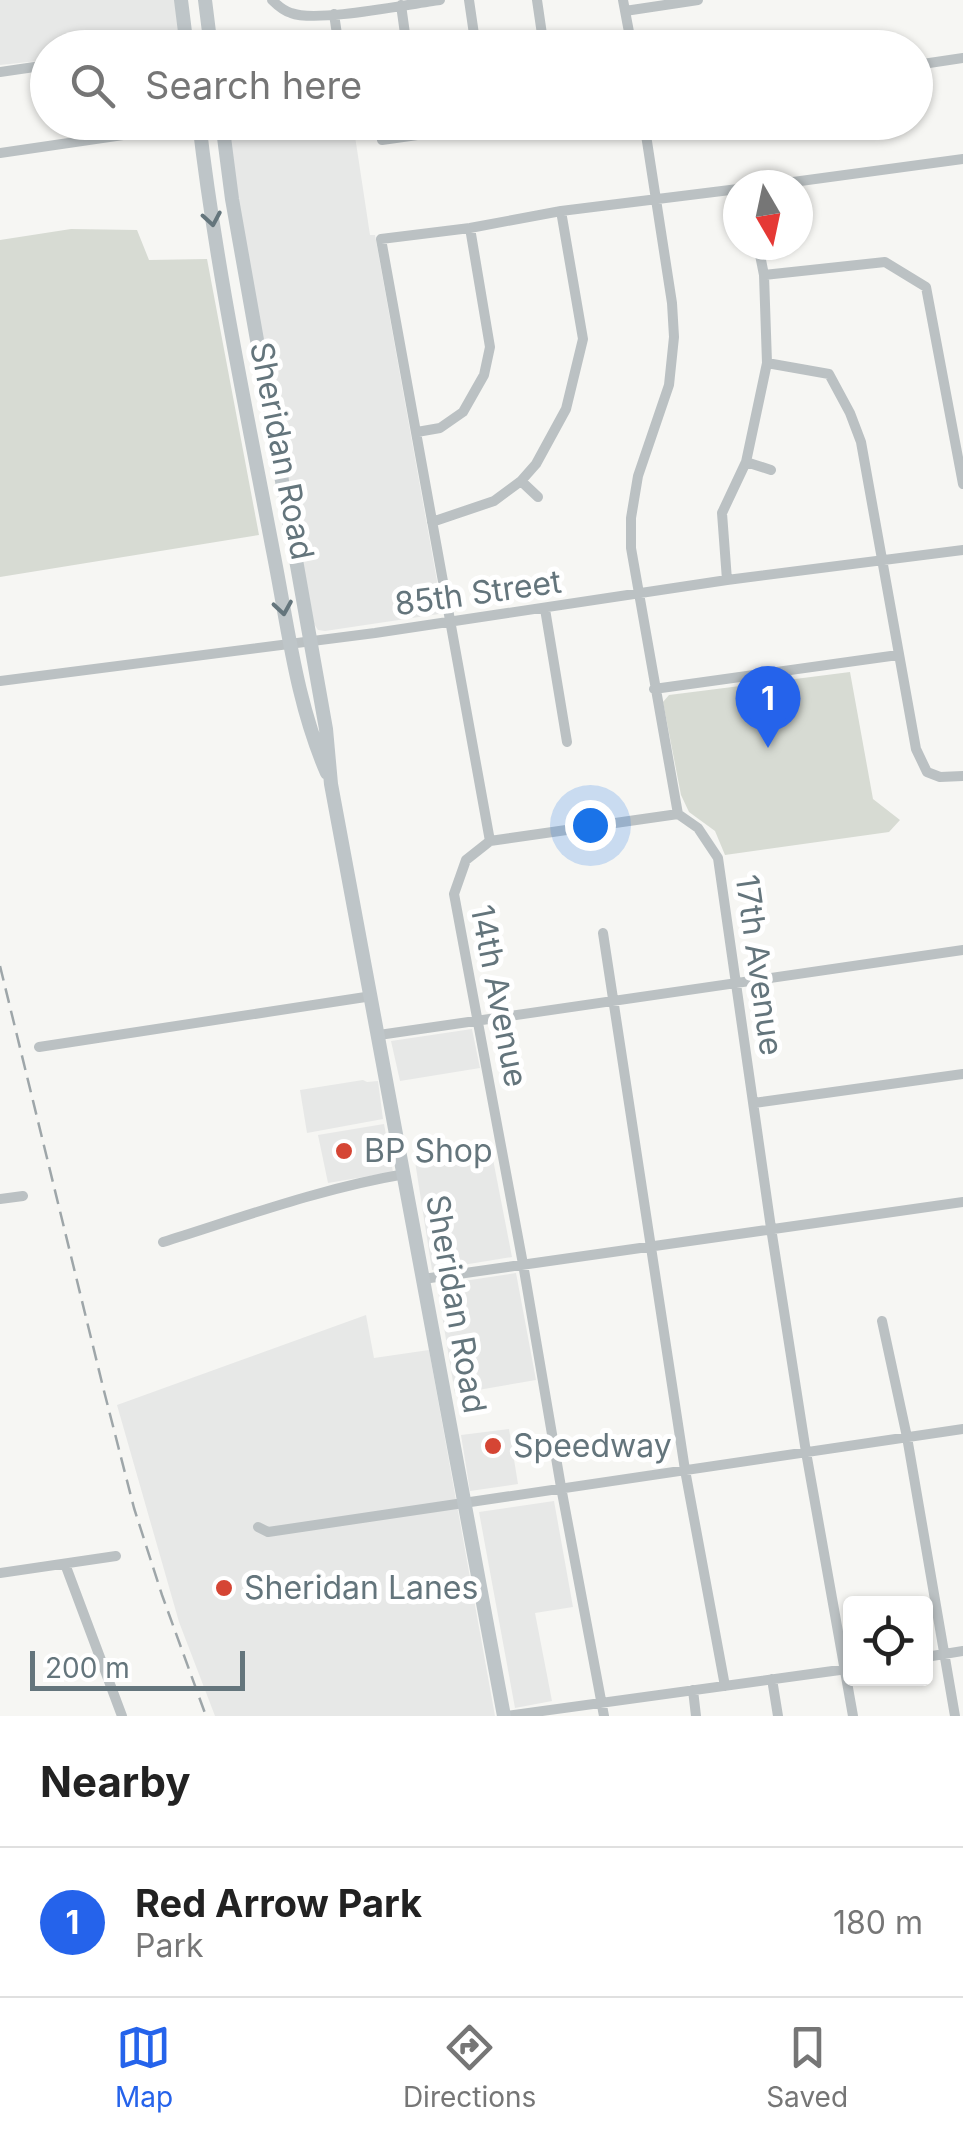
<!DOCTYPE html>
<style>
body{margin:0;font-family:Inter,sans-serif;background:#f6f6f6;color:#222}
.controls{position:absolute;right:30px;bottom:30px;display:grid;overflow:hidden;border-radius:10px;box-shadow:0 2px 8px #0004}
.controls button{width:90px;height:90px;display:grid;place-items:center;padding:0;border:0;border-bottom:2px solid #e0e0e0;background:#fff;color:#222;font:50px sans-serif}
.compass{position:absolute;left:723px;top:170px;width:90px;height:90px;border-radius:50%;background:#fff;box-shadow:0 2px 8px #0004;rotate:171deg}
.scale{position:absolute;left:30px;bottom:25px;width:215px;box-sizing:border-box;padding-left:10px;border:5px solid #64757c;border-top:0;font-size:28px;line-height:35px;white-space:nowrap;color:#64757c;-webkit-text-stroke:8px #fff;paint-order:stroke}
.you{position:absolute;left:590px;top:825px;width:35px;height:35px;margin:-25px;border:8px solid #fff;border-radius:50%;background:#1a73e8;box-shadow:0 0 0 15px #1a73e833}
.badge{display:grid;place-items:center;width:65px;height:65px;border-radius:50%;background:#2563eb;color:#fff;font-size:32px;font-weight:700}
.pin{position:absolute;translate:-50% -82px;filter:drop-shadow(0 2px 5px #0008)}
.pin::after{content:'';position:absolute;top:52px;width:35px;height:30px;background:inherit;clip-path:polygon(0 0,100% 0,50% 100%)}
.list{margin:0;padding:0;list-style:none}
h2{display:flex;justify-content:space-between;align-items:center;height:130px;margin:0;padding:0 40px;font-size:42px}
h2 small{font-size:32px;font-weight:400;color:#767676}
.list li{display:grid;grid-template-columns:65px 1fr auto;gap:30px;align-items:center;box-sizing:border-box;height:150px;padding:0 40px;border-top:2px solid #e0e0e0}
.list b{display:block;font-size:38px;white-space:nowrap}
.list p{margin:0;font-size:32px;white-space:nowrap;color:#767676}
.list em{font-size:32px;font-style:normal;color:#767676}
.icon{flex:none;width:55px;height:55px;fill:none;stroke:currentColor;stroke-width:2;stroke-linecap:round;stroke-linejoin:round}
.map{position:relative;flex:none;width:963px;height:1716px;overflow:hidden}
.search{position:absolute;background:#fff;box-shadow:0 2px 8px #0004;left:30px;right:30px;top:30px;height:110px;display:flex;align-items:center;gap:25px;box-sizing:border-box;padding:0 35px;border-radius:55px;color:#767676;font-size:38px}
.sheet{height:280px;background:#fff}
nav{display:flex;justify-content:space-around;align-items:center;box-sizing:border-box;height:140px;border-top:2px solid #e0e0e0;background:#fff;font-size:28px;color:#767676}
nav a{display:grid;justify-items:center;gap:5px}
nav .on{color:#2563eb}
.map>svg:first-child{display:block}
.built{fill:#e7e8e7}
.green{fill:#d7dbd3}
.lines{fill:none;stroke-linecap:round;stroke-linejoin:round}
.minor{stroke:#bbc1c3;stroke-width:10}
.major{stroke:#bec5c8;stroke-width:14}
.rail{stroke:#9ea6a9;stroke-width:2.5;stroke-dasharray:15 8;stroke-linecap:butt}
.oneway{stroke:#64757c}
.poi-dot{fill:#d54534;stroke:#fff;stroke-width:4}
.labels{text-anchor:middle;stroke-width:10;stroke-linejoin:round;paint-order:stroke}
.street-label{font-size:32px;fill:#64757c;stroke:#fff}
.poi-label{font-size:32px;fill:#64757c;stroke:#fff;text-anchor:start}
</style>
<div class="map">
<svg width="963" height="1716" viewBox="0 0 963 1716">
<rect width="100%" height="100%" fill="#f6f6f3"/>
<path class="built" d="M0,0H176L181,40L177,43L143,48H48L47,60L0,65Z
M228,123H353L370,235H375L441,603L439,614L325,631L318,630L314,624L240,216Z
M472,1029L480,1068L400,1081L391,1041Z
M363,1080L367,1082L378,1081L383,1119L307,1133L300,1090Z
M384,1124L393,1172L328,1183L318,1135Z
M490,1144L512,1257L432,1270L414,1155Z
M516,1273L536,1380L455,1394L437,1285Z
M366,1315L374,1358L429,1350L495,1716H215L179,1622L117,1405Z
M509,1429L518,1484L470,1491L461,1435Z
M554,1501L573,1607L535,1613L552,1701L515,1708L479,1512Z"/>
<path class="green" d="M71,229L137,230L149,260L207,259L259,535L0,577V240Z
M850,672L873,799L900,820L889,832L725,855L715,831L689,812L681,795L663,702L669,695Z"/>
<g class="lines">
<path class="minor" d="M272,0C277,5 284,11 291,13C317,23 408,4 440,0
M469,0L476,48
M537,0L544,48
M623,0L632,48
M401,5L407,48
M625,11L698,0
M334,14L339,48
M156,48L186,43
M916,65L963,58
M0,72L48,65
M644,122L672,303L674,337L669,385L638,476L631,518V548L678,814L698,828L718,858L771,1228L806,1452L853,1716
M382,140L509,122
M0,153L205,123
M771,185L963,159
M764,275L885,262L926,287L963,484
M767,363L829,374L850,413L861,442L916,749L927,772L940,777L963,776
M417,432L440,428L463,412L484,375L490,347L470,228
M746,462L771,470
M521,481L538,497
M432,522L494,501L521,481L536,464L566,409L583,339L561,211
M727,580L722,513L746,462L767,363L764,275L758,245
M545,609L567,742
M0,681L375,633L727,580L963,550
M654,689L898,655
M490,841L381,239L470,228L561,211L738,189
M603,933L685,1470L725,1686
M379,1035L963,950
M39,1047L372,996
M754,1103L963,1074
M0,1199L23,1196
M163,1242C243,1217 322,1188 405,1174
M423,1279L963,1202
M882,1321L907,1437L955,1716
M258,1527L268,1532L963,1429
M65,1564L122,1716
M0,1573L116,1556
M926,1657L963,1651
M772,1679L778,1716
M693,1690L696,1716
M506,1716L847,1669
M604,1716L561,1487L523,1264L454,894L466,860L490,841L678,814"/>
<path class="major" d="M181,0L187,48
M205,0L211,48
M199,122C216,267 246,409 273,551C288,626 296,702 327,773
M222,122L232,199L326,729L331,784L504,1716"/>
<path class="rail" d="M0,966L104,1391L134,1508L162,1595L206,1716"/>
</g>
<defs><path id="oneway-chevron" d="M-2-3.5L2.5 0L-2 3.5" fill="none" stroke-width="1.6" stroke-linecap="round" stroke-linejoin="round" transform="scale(2.5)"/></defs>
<g class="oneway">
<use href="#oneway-chevron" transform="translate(212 219) rotate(80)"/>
<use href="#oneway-chevron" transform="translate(283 608) rotate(81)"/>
</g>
<g class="poi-dot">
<circle cx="344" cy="1151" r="10"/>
<circle cx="493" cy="1446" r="10"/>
<circle cx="224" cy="1588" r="10"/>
</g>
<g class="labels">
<g class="street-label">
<text transform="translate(282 451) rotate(79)" y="11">Sheridan Road</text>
<text transform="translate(478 593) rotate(-8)" y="11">85th Street</text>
<text transform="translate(759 965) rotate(82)" y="11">17th Avenue</text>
<text transform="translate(499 996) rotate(79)" y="11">14th Avenue</text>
<text transform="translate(456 1304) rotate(80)" y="11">Sheridan Road</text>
</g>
<g class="poi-label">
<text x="364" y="1162">BP Shop</text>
<text x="513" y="1457">Speedway</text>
<text x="244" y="1599">Sheridan Lanes</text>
</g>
</g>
</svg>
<div class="controls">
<button><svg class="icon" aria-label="locate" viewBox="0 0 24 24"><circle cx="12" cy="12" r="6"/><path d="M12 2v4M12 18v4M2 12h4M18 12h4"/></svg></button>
</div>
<svg class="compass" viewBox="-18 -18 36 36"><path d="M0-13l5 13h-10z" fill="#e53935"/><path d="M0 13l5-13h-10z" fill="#767676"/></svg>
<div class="scale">200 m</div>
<div class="you"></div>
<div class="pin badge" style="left:768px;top:748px">1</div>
<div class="search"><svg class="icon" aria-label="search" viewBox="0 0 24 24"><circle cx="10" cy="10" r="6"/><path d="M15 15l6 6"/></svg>Search here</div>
</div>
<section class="sheet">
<h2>Nearby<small></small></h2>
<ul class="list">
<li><span class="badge">1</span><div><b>Red Arrow Park</b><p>Park</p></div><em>180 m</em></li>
</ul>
</section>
<nav>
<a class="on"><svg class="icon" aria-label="map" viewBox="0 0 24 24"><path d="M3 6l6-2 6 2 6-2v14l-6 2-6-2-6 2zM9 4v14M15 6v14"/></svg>Map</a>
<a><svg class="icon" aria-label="directions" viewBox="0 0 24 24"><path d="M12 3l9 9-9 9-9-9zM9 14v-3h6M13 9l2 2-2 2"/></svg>Directions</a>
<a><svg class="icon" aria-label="saved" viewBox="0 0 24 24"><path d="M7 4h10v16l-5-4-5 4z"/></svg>Saved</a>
</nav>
